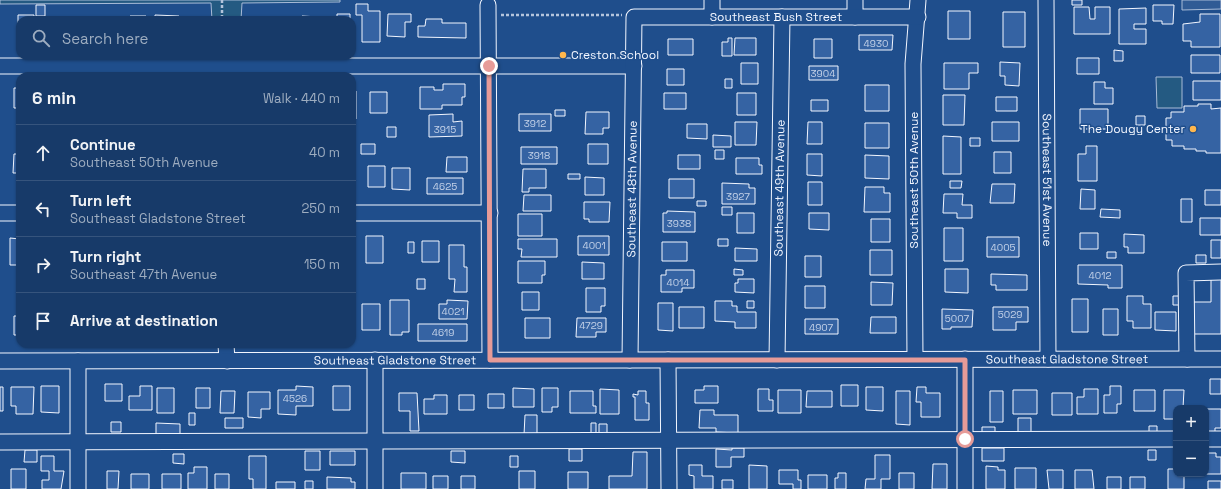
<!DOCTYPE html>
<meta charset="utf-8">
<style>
body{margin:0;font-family:"Space Grotesk",sans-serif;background:#244571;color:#f1f3f6}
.controls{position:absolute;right:12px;bottom:12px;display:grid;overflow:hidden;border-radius:8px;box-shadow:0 1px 3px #0004}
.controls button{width:36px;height:36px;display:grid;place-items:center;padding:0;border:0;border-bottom:1px solid #36547d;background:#173a69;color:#f1f3f6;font:20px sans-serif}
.stop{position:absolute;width:12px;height:12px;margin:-9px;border:3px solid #e69b98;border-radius:50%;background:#fff}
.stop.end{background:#e69b98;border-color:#fff;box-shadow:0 1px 4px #0008}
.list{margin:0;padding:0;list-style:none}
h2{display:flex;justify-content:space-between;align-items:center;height:52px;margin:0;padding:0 16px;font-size:17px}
h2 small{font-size:13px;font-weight:400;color:#9eadc0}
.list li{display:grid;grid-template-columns:26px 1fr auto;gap:12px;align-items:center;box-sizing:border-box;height:56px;padding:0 16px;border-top:1px solid #36547d}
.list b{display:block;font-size:15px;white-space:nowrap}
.list p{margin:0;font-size:13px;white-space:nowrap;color:#9eadc0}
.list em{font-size:13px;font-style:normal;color:#9eadc0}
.icon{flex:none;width:22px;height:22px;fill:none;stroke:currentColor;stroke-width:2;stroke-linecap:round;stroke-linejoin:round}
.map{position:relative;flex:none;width:1221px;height:489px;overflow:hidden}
.search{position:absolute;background:#173a69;box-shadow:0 1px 3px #0004;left:16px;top:16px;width:340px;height:44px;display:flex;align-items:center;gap:10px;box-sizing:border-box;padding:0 14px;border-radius:12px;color:#9eadc0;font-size:15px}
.panel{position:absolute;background:#173a69;box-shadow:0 1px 3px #0004;left:16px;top:72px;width:340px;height:276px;border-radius:12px}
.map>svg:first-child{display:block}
.green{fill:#245a82;stroke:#a8bbd7}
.parking{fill:#305b95;stroke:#a8bbd7}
.building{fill:#3563a3;stroke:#f2f6ff}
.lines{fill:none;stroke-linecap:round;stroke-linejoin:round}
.minor-casing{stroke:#f2f6ff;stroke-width:17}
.path{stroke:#b3c4dc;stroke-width:2.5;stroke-dasharray:3 2;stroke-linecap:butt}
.minor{stroke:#1f4e8c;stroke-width:15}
.route{stroke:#e69b98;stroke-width:5}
.poi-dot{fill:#ffb74d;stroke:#1f4e8c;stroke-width:1.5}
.labels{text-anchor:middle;stroke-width:3;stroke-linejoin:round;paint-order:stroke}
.number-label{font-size:10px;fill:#c3d1e8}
.street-label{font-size:12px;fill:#f2f6ff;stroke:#1f4e8c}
.poi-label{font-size:12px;fill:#f2f6ff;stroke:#1f4e8c;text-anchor:start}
</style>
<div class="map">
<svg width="1221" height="489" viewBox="0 0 1221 489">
<rect width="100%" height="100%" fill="#1f4e8c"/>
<path class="green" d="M0,0H340V2L242,3L241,20H212L211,3L0,4Z
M1156,77H1182V108H1157Z"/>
<path class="parking" d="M1182,0H1221V9L1182,10Z"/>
<path class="building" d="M1072,0H1082V5H1072Z
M356,4H368V11H380V42H362V15H356Z
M36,5H45V16H36Z
M1153,5H1174L1173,24H1162V21H1153Z
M1074,7H1089L1090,19H1095V7H1110V34H1074Z
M1146,8V24H1134V29H1146V44H1119V9Z
M948,11H970V39H948Z
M1003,12H1025V47H1003Z
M337,14H350V20H337Z
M388,14H411V22H405V37L387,36Z
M1200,14H1220V47H1191V41H1183V24L1200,22Z
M18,15H34V20H20V40H18Z
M155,15L179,16V20H155Z
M130,16H146V20H130Z
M302,16L319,17V20H302Z
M73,18H91V20H73Z
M98,18H119V20H98Z
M426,19H442V23H466V38L418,37V26H425Z
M859,35H893L892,50H859Z
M728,38H732V56H722V42H728Z
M735,38H756V55H734Z
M668,39H693V55H668Z
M814,39H832V58H814Z
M1114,50L1123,51V61H1114Z
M1191,55H1220V73H1191Z
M1077,58H1099V74H1077Z
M1000,62L1020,63L1019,86L1005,85V76H1000Z
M741,63H758V84H741Z
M944,63H978V73H969V89H944Z
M809,66H838V80H809Z
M667,69H684V85H667Z
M725,79H732V88H725Z
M1193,81H1221V100H1193Z
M1094,82H1105V88H1113V104H1094Z
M443,84H465V97H462V105H442V109H420V87H434V90H443Z
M865,85H889V111H865Z
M14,88H20V108H14Z
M352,91H356V119H352Z
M370,92H387V113H370Z
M664,93H686V109H664Z
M737,93H756V115H737Z
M943,95H965L964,125H943Z
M996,97H1017V111H996Z
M811,100H828V111H811Z
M1198,104H1211V109L1221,108V153H1206V151H1196V149H1184V146H1172V140H1166V118H1171V112H1184V106H1198Z
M1080,109H1108V129H1080Z
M555,110H565V116H555Z
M586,112H609V128H603V134H585Z
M453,114V122L462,121V136L429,137V115Z
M519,114H551V131H519Z
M1136,116H1145V125H1136Z
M735,122H757L756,145H735Z
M808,122H822V144H807Z
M992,122H1019V141H992Z
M865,123H889V148H865Z
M687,124H707V139L687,138Z
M387,127H396V137H387Z
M713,135L731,136V147H713Z
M943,136L961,137V174H943Z
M970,138H980V146H970Z
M361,144H375V154H361Z
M588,144H608V164H588Z
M1086,146H1097V181H1078V154H1086Z
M521,147H557V164H521Z
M715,150H724V159H715Z
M994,152H1011V173H994Z
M14,154H20V173H13Z
M807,154H822V176L807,175Z
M678,155H700V169H678Z
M865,155L889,156V179L865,178Z
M447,157H467V172H446Z
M736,158H759V165H762V174H736Z
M352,164H354V189H352Z
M368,166H385V187H368Z
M392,168H410V190L392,189Z
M523,169H546V188H529V192H522Z
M568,174H580V179H568Z
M585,177L604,178V195H585Z
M427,178H463V194H427Z
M669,179H694V198H669Z
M950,181H962L961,188H950Z
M808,182H822V205H808Z
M722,183L749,184V188H755V204H722Z
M992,184H1015L1014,203H990Z
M865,187H884V193H890V212H864Z
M1081,189L1095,190V209H1080Z
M1205,190H1221V205H1205Z
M944,194H963L962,205H972V218H957V213H943Z
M524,195H551V211H523Z
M1181,199H1192V222H1181Z
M697,201H706V206H697Z
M584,202H610L609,222H589V219H584Z
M722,207H732V215H722Z
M1101,209L1120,210V218L1100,217Z
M667,211L695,212V232H663V213H667Z
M737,213H754V233H737Z
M809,213H829V230L809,229Z
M518,214H542V236H518Z
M1200,218H1221V235H1200Z
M871,219H890V242H871Z
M944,228H963V261H944Z
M1080,233H1098V249H1080Z
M1124,234L1144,235V253H1128V247H1124Z
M366,236H383V263H366Z
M578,236H609V255H578Z
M987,237H1019V257H987Z
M10,238L20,239V265H10Z
M352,238H354V262H352Z
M518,239H557V257H521L522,249H518Z
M718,239H728V246H718Z
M1211,240H1221V258H1211Z
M422,241H439V262H422Z
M408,242H414V253H408Z
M662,242H687V261H662Z
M449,245H464V267H467V292H454L455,279H449Z
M735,248L757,249V261H735Z
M870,250H892V275H870Z
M1107,252H1116V258H1107Z
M1196,255H1206V263H1196Z
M805,256H821V277H805Z
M518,261H545V275H542V283H518Z
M582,262L604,263V279H582Z
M1078,265H1122V288H1108V285L1078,284Z
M734,269L743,270V275H734Z
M945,269H968V293L945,292Z
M666,270H694V288H682V292H661V275H666Z
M991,274L1027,275V290H996V285H991Z
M1211,276H1221V334H1193V302H1211Z
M417,279H425V289H417Z
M738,279H754V293L735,292V283H738Z
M871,282L893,283L892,305H871Z
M805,286H825V308H805Z
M586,288H605V306H601V312H586Z
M522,292H539V310H522Z
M1127,296H1143V304H1151V328H1133V321H1127Z
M1173,296H1179V305H1173Z
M1072,299H1088V332H1072Z
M390,300H409V332H402V335H390Z
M447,300L468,301L467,319H439V304H447Z
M715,301H732V306H737V312H756V328H735V322L715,321Z
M747,301H754V308H747Z
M658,303H673V331L658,330Z
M362,304H380V330H362Z
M18,305H20V335H14V316H18Z
M679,307H704V328H679Z
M993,307H1028V322H1016V330H993Z
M942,309L973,310L972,327H951V329H942Z
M1103,309H1118V335H1103Z
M1155,312H1176V331L1155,330Z
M871,317H896V333H870Z
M525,318H550V338H525Z
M577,318H606V332H596V337H576Z
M805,319H838V334H805Z
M418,324H467V341H418Z
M1210,379H1221V394H1210Z
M105,384H122V401H105Z
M841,385H858V406H841Z
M41,386H59V413L41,412Z
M140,386H152V410H129V396H140Z
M296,386L313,387V406H296V415L278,414V390H296Z
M333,386H350V410H333Z
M704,386H718V403H695V390H704Z
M1110,386H1121V404H1117V413H1104V395H1110Z
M0,387H3V411H0Z
M11,387H34L33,414H16V406H11Z
M866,387H883V411L866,410Z
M917,387H926V393H940V417H921V402H916Z
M157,388H174V413H157Z
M196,388H210V408H196Z
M513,388L534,389V407H513Z
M542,388H558V407H552V412H542Z
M600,389L619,390V414H600Z
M758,389H769V400H773V411H758Z
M1084,389H1098V414H1077V397H1084Z
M778,390H801V413H778Z
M1013,390H1037V414H1013Z
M1134,390H1155V411H1134Z
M1164,390H1184L1183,408H1176V419H1164Z
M221,391H235L234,413H220Z
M570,391H593V406H596V413H570Z
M638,391H646V403H649V420H635V397H633V394L638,395Z
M807,391H832V407H806Z
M896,391H910V425L896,424Z
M990,391H1003V422H990Z
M248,392H270V409H261V418L248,417Z
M399,393H417L419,431H410V411H399Z
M1052,393H1072V415H1052Z
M488,394H504V408H488Z
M434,395H447V414H424V399H434Z
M459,395H474V410H459Z
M1206,409H1221V428H1215V433H1206Z
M700,410H714V415H738V433L716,432V428H699Z
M189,413H195V425H189Z
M525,415H537V435H524Z
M225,418H243V428H225Z
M1018,418H1031V432H1018Z
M111,422H121V432H111Z
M156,423L180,424V436H156Z
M591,423H596V435H591Z
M599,424H607V434H599Z
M1149,426H1157V433H1149Z
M982,427H995V436H982Z
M732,448H744V457H731V467H716V449L732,450Z
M982,448H1004V461H982Z
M569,449H582V461H569Z
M25,450H37V462H24Z
M1148,450H1156V460H1148Z
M305,451H320V470H305Z
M330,451H355V465H330Z
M451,451H465V463L451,462Z
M633,452H647V489H609V476H632Z
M1206,453H1216V457H1221V474H1200H1206Z
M173,454H184V464L173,463Z
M875,455H890V479H881V489H865L866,479H875Z
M41,456H54V471H64L61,489H42V480H49V471H41Z
M249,456H266V489H253V479H249Z
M510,456H518V467H510Z
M933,464H947V489H932Z
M689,465H702V476H713V489H694V476L689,475Z
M749,465L767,466V489H749Z
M986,466L998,467V470H1005V489H986Z
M194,467H207V489H188V473H194Z
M1015,468H1036V489H1015Z
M11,469H26V489H11Z
M1168,469H1176V474H1184V489H1168Z
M779,470H798V480H801V489H793V484H779Z
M1047,470H1063V489H1049Z
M1075,470H1092L1094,489H1075Z
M107,471H119L118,489H107Z
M519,471H535V489H519Z
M568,472H588V489H568Z
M401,473H426V489H401Z
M838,473H846V489H835V478H838Z
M899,473H914V489H899Z
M131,474H149V489H131Z
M162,474H181V489H162Z
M215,474H229V489H215Z
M808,475H827V489H808Z
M433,476H448V489H433Z
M461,476H475V489H461Z
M327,477L351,478V482H355V489H327Z
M1107,477H1121V489H1107Z
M1130,477H1145V489H1130Z
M722,480H733V489H722Z
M305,481H313V489H305Z
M1208,481H1221V489H1208Z
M276,482H295V489H276Z"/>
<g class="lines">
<defs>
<g id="minor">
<path id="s1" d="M1046,0L1048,359"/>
<path d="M488,5L490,360"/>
<path d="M712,17V0"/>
<path d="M855,17V0"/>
<path d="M0,66H634"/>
<path d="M0,213H20"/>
<path d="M352,213H490"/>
<path d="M226,344L227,361"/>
<path d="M915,359L913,64L918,0"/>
<path d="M1187,359L1186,273L1221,272"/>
<path id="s2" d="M630,360L634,17H918"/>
<path d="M668,360L669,489"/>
<path id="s3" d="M777,360L782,17"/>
<path id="s4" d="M0,361L1221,359"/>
<path d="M1206,439H1221"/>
<path d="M0,442L1176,439"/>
<path d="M78,489V361"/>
<path d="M375,489V360"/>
<path d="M965,489V359"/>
</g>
</defs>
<use href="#minor" class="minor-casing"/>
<path class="path" d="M222,0V20
M501,15H622"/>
<use href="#minor" class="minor"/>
</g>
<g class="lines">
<path class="route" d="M489,66L490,360H965V439"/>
</g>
<g class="poi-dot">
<circle cx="563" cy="55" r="4"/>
<circle cx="1193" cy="129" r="4"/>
</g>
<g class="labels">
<g class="number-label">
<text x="876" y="47">4930</text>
<text x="823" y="77">3904</text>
<text x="535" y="127">3912</text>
<text x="445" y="133">3915</text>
<text x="539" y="159">3918</text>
<text x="445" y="190">4625</text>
<text x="738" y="200">3927</text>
<text x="679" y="227">3938</text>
<text x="594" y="249">4001</text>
<text x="1003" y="251">4005</text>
<text x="1100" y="279">4012</text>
<text x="678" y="286">4014</text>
<text x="453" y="315">4021</text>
<text x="1010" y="318">5029</text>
<text x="957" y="322">5007</text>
<text x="591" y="329">4729</text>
<text x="821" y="331">4907</text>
<text x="443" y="336">4619</text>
<text x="295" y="402">4526</text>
</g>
<g class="street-label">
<text dy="4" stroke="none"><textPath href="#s2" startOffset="485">Southeast Bush Street</textPath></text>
<text transform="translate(914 180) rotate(-90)" y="4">Southeast 50th Avenue</text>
<text dy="4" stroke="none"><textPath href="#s1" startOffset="180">Southeast 51st Avenue</textPath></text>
<text dy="4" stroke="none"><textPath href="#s3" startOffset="172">Southeast 49th Avenue</textPath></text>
<text dy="4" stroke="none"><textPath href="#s2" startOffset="171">Southeast 48th Avenue</textPath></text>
<text dy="4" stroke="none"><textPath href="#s4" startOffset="1067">Southeast Gladstone Street</textPath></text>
<text dy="4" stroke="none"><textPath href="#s4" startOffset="395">Southeast Gladstone Street</textPath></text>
</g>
<g class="poi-label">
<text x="571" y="59">Creston School</text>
<text x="1185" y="133" text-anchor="end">The Dougy Center</text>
</g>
</g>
</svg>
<div class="controls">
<button>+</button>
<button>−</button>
</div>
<div class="stop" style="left:965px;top:439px"></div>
<div class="stop end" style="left:489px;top:66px"></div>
<div class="search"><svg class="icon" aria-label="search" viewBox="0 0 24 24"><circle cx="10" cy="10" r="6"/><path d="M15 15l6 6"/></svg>Search here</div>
<section class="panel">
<h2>6 min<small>Walk · 440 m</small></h2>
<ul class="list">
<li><svg class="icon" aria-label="ahead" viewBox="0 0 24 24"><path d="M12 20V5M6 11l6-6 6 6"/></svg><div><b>Continue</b><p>Southeast 50th Avenue</p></div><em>40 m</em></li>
<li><svg class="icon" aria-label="left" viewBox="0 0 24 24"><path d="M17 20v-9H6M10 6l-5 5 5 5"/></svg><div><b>Turn left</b><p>Southeast Gladstone Street</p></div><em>250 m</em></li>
<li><svg class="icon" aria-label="right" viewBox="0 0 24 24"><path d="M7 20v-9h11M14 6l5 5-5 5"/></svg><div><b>Turn right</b><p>Southeast 47th Avenue</p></div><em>150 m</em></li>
<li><svg class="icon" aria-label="arrive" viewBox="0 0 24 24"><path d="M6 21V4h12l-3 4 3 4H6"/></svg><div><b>Arrive at destination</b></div></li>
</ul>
</section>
</div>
